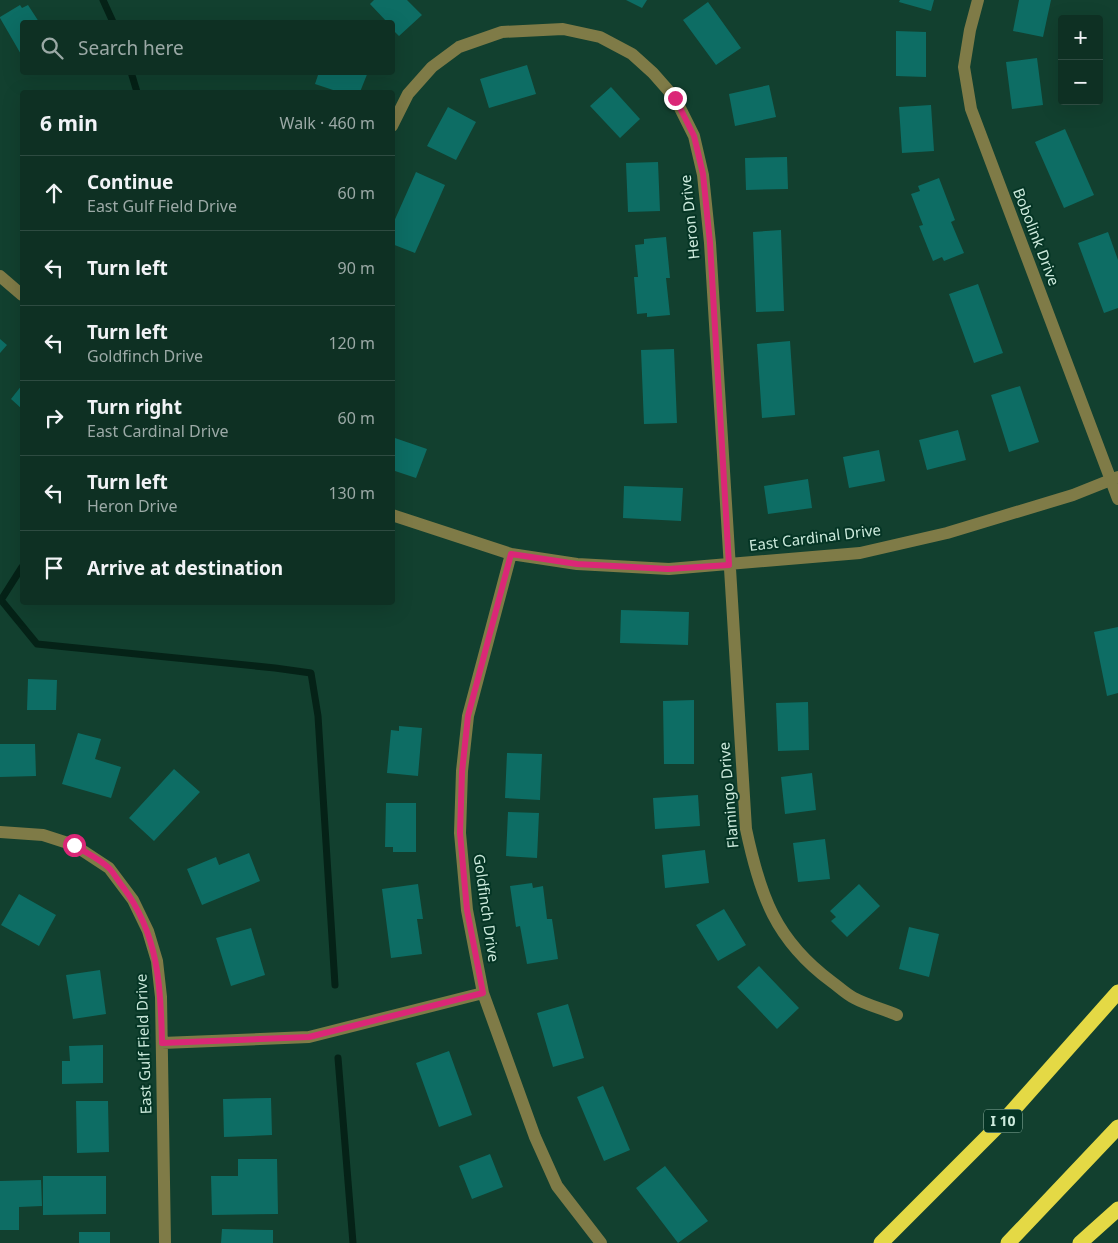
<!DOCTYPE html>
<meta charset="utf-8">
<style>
body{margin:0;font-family:"Noto Sans",sans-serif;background:#1c3c30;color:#f1f3f6}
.controls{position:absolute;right:15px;top:15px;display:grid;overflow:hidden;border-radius:5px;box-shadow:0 5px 20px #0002}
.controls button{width:45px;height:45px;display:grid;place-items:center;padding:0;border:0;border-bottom:1px solid #2e4b41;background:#0e3023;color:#f1f3f6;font:25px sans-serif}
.stop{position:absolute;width:15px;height:15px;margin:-11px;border:4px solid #db2777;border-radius:50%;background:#fff}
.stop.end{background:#db2777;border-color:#fff;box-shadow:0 1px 5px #0008}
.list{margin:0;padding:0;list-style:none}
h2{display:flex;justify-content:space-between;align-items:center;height:65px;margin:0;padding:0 20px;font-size:21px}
h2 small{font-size:16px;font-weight:400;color:#9ba9a6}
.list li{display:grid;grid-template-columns:32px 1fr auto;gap:15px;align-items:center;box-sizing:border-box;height:75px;padding:0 20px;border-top:1px solid #2e4b41}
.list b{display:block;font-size:19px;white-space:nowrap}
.list p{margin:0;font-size:16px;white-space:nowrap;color:#9ba9a6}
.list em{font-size:16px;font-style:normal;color:#9ba9a6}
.icon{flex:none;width:28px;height:28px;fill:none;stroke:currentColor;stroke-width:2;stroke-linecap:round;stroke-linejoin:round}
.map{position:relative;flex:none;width:1118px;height:1243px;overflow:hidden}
.search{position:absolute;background:#0e3023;box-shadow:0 5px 20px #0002;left:20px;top:20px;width:375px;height:55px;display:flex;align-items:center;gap:12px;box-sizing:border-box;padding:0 18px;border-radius:5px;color:#9ba9a6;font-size:19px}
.panel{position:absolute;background:#0e3023;box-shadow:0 5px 20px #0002;left:20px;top:90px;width:375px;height:515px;border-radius:5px}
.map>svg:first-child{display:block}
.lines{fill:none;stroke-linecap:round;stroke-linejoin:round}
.stream{stroke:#052217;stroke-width:7}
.building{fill:#0d6d64}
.minor{stroke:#7f7b47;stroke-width:12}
.highway{stroke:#e4d945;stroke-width:15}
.route{stroke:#db2777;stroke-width:6}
.labels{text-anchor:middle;stroke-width:4;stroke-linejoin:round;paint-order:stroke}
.shield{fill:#053525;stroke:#90b4a5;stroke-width:1}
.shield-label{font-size:14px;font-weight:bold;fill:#cceadc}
.street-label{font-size:15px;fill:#cceadc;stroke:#053525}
</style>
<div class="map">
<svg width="1118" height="1243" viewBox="0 0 1118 1243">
<rect width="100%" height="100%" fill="#12402f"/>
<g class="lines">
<path class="stream" d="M103,0L113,22
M131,72L137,92
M22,567L1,600L37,644L275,668L311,673L318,716L335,985
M338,1058L353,1243"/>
</g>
<path class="building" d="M374,0H407L422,15L399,36L392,29V22H387L370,4Z
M626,0H647L642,8Z
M900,0H934L931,11L899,2Z
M1019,0H1051L1043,37L1013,31Z
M708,2L741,48L716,65L683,20Z
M20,5L22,8L28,5L39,22H22V56L0,18V17Z
M896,31L926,32V77L896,76Z
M1037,58L1043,105L1012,109L1006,62Z
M527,65L536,94L489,108L480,79Z
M319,72H368L360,92H339L315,84Z
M769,85L776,117L735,126L729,94Z
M611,87L640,119L620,138L590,106Z
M931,105L934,151L902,153L899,107Z
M448,107L476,122L456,160L427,146Z
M1065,129L1094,195L1064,208L1035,142Z
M787,157L788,189L746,190L745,158Z
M658,162L660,211L628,212L626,163Z
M416,172L445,185L415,253L392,244V226Z
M939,178L955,220L951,222L964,253L944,261L942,257L933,261L919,226L923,225L911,194L920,191L918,186Z
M781,230L784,311L756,312L753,232Z
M1108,232L1118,260V308L1104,313L1078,243Z
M666,237L670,278H666L670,315L647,317V313L637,314L634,277H638L635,245L644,244V239Z
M978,284L1003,353L974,363L949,294Z
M0,339L7,345L0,353Z
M790,341L795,415L762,418L757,344Z
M674,349L677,423L644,424L641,350Z
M22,385V409L11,399Z
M1020,386L1039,442L1009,452L991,395Z
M958,430L966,460L927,470L919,440Z
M392,437L427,449L416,478L392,470Z
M879,450L885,481L849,488L843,457Z
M808,479L812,508L768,514L764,486Z
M624,486L683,488L681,521L623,518Z
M621,610L689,612L688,645L620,643Z
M1118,627V693L1107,696L1094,632Z
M28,679L57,680L56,710H27Z
M694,700V764H664L663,701Z
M808,702L809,750L778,751L776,703Z
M399,726L422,728L418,776L387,773L391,730L399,731Z
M78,733L101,739L95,759L121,767L111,798L62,784Z
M0,744H35L36,776L0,777Z
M507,753L542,754L540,800L505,798Z
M174,769L200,792L154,841L129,818Z
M812,773L816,810L785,814L781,777Z
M698,795L700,826L655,829L653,798Z
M386,803H416V852H393V847H385Z
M508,812L539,813L537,858L506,856Z
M825,839L830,879L798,882L793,843Z
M705,850L709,883L665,888L662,855Z
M249,853L260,881L202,905L187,869L216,857L219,865Z
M532,883L533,888L543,886L547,919H552L558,959L527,964L520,926L516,927L510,886Z
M418,884L423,919H417L422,954L391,958L382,889Z
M859,884L880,906L847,937L831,921L836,917L830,911Z
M19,894L56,915L39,946L1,925Z
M724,909L746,945L718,961L696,925Z
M909,927L939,934L929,977L899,969Z
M251,928L265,975L231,986L216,938Z
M759,966L799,1008L777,1029L737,987Z
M100,970L106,1014L73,1019L66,975Z
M568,1004L584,1058L553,1067L537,1013Z
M103,1045V1083L62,1084V1061H70L69,1046Z
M449,1051L472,1115L439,1127L416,1063Z
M603,1086L630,1150L604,1161L577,1097Z
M271,1098L272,1135L224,1137L223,1099Z
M76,1101H108L109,1152L77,1153Z
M490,1154L503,1187L472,1199L459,1166Z
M238,1159H277L278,1214L212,1215L211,1176H238Z
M665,1166L708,1221L678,1243L636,1188Z
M43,1176H106V1214L43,1215Z
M41,1180L42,1206L19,1207V1230H0V1181Z
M222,1229L273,1230V1243H221Z
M79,1232H110V1243H79Z"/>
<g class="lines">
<path class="minor" d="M978,0L970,30L964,67L971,109L1118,499
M392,126L408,94L432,67L459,47L502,32L563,29L600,37L632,54L653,73L675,98L694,136L703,175L710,243L746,829C760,895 775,940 832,982C839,987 846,994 854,998C867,1005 883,1009 897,1015
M0,276L22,295
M392,515L511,554L577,564L669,569L860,553L947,533L1073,495L1118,477
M511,554L468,716L462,771L460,833L467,910L483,993L535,1137L557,1186L601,1243
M0,832L43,835L74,845L109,868L133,900L148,931L157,961L161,997L165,1243
M162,1043L309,1037L483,993"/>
<path class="highway" d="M881,1243L1007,1117L1118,992
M1008,1243L1118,1127
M1080,1243L1118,1209"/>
</g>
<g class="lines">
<path class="route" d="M74,845C85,852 100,859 109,868C114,873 118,881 123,887C158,934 161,985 162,1043L309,1037L483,993L467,910L460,833L462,772L468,716L511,554L577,564L668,569L729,565L710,243L703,174L694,136L675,98"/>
</g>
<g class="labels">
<rect class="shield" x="984" y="1109.5" width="38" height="23" rx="4"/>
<g class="shield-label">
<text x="1003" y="1126">I 10</text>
</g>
<g class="street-label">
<text transform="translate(690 217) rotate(-96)" y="5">Heron Drive</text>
<text transform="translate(1036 237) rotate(69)" y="5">Bobolink Drive</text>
<text transform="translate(815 538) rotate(-7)" y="5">East Cardinal Drive</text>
<text transform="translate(729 795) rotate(-95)" y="5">Flamingo Drive</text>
<text transform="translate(486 908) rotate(82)" y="5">Goldfinch Drive</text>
<text transform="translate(144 1044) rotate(-92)" y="5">East Gulf Field Drive</text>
</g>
</g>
</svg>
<div class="controls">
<button>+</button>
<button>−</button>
</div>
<div class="stop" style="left:74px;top:845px"></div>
<div class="stop end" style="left:675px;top:98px"></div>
<div class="search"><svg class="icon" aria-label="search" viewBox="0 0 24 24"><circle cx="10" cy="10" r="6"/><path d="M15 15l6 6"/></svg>Search here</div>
<section class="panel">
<h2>6 min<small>Walk · 460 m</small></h2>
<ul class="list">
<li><svg class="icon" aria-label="ahead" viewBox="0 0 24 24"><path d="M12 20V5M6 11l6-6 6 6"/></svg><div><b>Continue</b><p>East Gulf Field Drive</p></div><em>60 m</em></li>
<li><svg class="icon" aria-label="left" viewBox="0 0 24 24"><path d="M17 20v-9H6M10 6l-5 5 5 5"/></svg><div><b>Turn left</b></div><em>90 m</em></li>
<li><svg class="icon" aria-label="left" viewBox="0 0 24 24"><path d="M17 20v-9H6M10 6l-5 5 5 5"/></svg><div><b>Turn left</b><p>Goldfinch Drive</p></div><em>120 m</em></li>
<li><svg class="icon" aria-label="right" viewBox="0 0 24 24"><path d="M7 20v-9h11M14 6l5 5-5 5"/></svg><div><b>Turn right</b><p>East Cardinal Drive</p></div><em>60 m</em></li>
<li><svg class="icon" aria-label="left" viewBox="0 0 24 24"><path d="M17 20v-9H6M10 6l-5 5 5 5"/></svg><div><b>Turn left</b><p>Heron Drive</p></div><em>130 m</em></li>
<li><svg class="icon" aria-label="arrive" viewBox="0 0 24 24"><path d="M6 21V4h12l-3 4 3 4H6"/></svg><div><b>Arrive at destination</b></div></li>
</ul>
</section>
</div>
